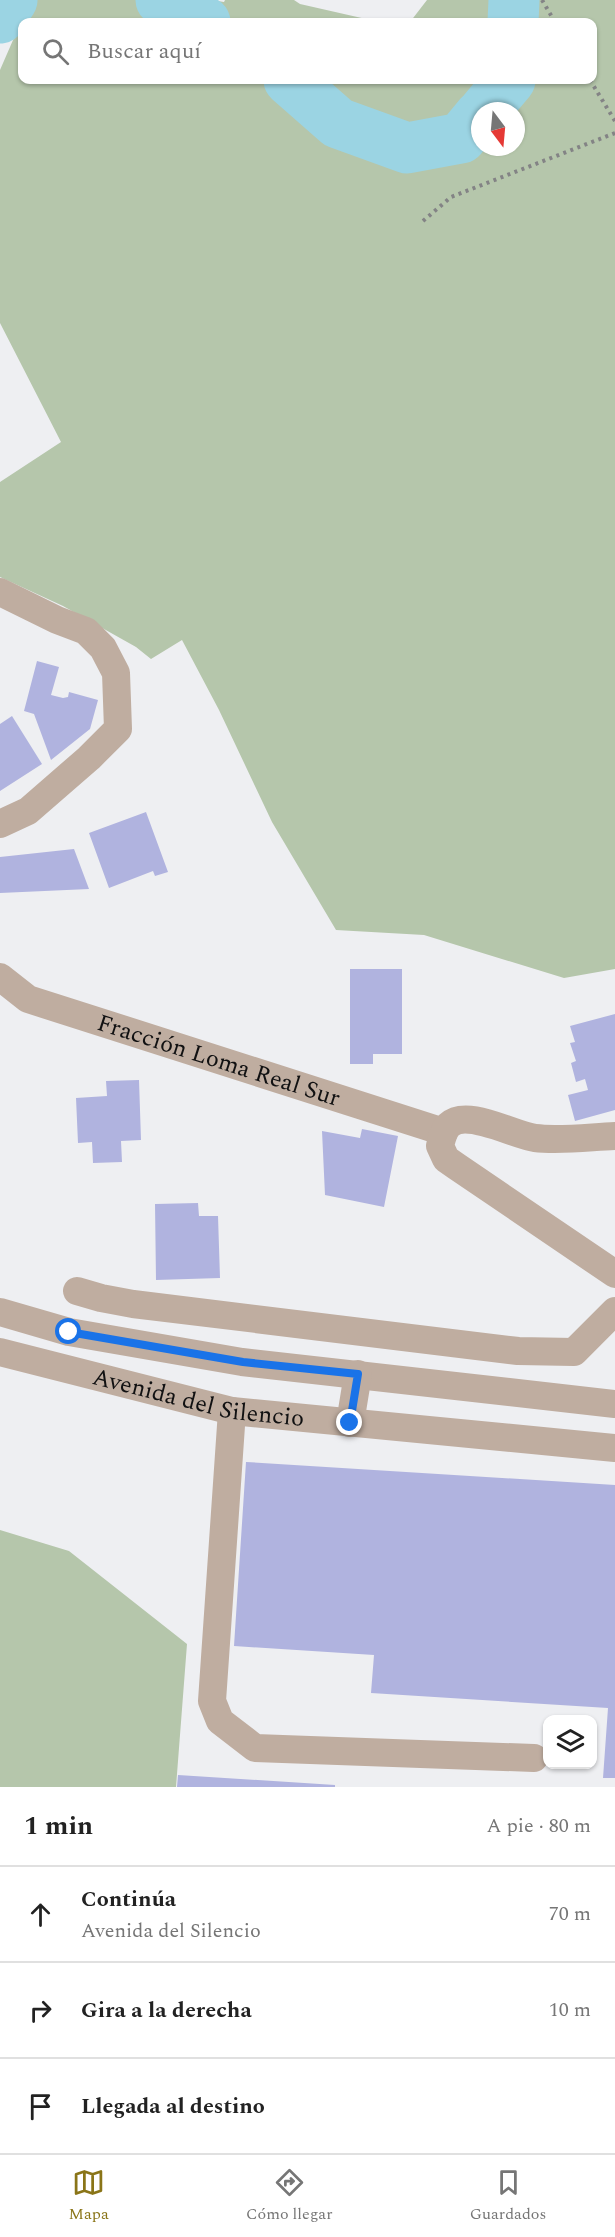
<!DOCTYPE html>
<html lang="es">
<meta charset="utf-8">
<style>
body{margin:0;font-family:Spectral,serif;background:#f6f6f6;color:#222}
.controls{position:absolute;right:18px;bottom:18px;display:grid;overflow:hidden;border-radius:12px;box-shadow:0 2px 4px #0004}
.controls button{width:54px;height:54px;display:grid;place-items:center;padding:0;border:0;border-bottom:2px solid #e0e0e0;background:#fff;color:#222;font:30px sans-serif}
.compass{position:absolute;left:471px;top:102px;width:54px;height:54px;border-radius:50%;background:#fff;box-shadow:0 2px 4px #0004;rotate:164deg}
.stop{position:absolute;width:18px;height:18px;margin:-14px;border:4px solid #1a73e8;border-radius:50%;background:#fff}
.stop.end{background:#1a73e8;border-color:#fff;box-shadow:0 2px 6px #0008}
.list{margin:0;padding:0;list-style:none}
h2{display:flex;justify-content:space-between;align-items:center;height:78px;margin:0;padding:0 24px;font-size:26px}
h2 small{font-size:20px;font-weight:400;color:#767676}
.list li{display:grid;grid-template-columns:39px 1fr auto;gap:18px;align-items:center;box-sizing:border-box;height:96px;padding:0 24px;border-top:2px solid #e0e0e0}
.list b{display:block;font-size:22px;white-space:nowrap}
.list p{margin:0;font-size:20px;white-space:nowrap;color:#767676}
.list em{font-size:20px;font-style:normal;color:#767676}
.icon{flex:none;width:33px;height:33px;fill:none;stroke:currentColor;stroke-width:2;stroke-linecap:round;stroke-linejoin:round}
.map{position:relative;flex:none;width:615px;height:1787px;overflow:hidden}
.search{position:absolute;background:#fff;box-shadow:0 2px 4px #0004;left:18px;right:18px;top:18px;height:66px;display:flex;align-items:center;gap:15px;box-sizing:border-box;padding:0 21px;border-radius:12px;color:#767676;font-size:22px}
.sheet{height:366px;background:#fff}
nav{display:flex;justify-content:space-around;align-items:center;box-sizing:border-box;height:84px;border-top:2px solid #e0e0e0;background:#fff;font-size:16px;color:#767676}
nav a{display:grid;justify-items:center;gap:3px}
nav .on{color:#8a7518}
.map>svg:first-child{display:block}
.green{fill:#b5c6ab;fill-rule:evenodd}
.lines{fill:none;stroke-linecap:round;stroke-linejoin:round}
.river{stroke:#9bd4e3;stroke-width:51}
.building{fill:#b0b3df}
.path{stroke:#838385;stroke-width:4;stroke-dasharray:3 4.5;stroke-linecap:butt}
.minor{stroke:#bfada0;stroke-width:28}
.route{stroke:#1a73e8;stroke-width:8}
.labels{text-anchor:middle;stroke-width:6;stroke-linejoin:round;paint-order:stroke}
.street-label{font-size:24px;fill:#111112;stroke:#fcfcff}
</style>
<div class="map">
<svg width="615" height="1787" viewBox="0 0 615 1787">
<rect width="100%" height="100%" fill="#eeeff2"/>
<path class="green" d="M27,0H211L224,2L225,0H294L300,4L366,19L372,22H22V80H592V22H410L427,0H615V969L564,978L424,935L336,930L272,822L219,710L182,640L151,659L136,647L63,606L0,577V482L61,442L0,323V70L20,24ZM480,111H516V147H480Z
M0,1530L69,1551L187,1644L176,1787H0Z"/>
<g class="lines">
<path class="river" d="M161,0L182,8L205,22
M0,18L12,0
M513,22L514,0
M289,80L338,123L407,148L461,138L480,115
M484,111L510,80"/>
</g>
<path class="building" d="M37,661L59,667L51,695L63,698L68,697L69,692L98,700L90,729L51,760L34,714L24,711Z
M12,716L42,764L0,791V724Z
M146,812L168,872L155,876L153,871L109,888L89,833Z
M74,849L89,889L0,893V857Z
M350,969H402V1054H373V1064H350Z
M615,1014V1110L575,1121L568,1095L588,1090L585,1079L576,1082L571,1063L576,1061L570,1043L575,1042L570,1026Z
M139,1080L141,1140L121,1141L122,1162L93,1163L92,1142L78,1143L76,1098L107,1096L106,1081Z
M362,1129L398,1136L384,1207L325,1195L322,1131L360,1138Z
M198,1203L199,1216H218L220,1278L156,1280L155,1204Z
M246,1462L615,1485V1778H603L608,1708L371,1693L374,1655L234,1646Z
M178,1775L335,1785V1787H177Z"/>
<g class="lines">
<path class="path" d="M542,0L555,22
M590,80L615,121
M423,221L451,197L615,133"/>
<g class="minor">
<path d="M0,592L57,620L86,631L103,648L116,673L118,729L89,758L28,811L0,824"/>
<path id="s1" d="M0,977L28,999L444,1132"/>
<path d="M615,1136C590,1137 560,1141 535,1138C513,1135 467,1108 449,1125C443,1131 442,1138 440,1146L446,1159L456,1166L615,1274"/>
<path d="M77,1291L101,1298L133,1304L518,1351L574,1352L615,1311"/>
<path d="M0,1312L69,1332L242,1362L615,1404"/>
<path id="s2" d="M0,1352L232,1411L615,1448"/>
<path d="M232,1411L212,1701L220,1721L255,1748L534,1758"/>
<path d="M350,1423L358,1374"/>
</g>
</g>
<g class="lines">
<path class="route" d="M69,1332L243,1362L358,1374L350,1423"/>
</g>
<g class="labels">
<g class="street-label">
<text dy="8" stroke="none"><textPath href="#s1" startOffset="236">Fracción Loma Real Sur</textPath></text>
<text dy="8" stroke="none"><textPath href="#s2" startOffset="204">Avenida del Silencio</textPath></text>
</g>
</g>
</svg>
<div class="controls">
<button><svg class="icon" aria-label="layers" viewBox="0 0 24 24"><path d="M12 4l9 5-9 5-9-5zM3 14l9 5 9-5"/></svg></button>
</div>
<svg class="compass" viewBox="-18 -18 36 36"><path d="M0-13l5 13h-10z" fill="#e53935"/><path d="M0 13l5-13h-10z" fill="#767676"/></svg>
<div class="stop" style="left:69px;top:1332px"></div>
<div class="stop end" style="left:350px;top:1423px"></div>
<div class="search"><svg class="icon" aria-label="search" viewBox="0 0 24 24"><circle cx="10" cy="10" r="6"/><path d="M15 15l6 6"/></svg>Buscar aquí</div>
</div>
<section class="sheet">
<h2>1 min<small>A pie · 80 m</small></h2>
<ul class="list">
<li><svg class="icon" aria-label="ahead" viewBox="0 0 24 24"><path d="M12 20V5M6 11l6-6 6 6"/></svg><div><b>Continúa</b><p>Avenida del Silencio</p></div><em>70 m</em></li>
<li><svg class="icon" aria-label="right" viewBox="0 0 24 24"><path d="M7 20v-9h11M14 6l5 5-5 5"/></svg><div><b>Gira a la derecha</b></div><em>10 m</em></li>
<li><svg class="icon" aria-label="arrive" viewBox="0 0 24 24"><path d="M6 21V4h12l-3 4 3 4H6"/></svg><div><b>Llegada al destino</b></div></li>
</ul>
</section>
<nav>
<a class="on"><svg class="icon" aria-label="map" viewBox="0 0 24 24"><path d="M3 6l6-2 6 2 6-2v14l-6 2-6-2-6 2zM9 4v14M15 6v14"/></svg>Mapa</a>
<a><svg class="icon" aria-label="directions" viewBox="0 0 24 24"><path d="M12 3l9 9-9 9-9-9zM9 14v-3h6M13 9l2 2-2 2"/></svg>Cómo llegar</a>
<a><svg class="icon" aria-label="saved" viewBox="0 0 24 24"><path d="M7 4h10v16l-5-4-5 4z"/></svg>Guardados</a>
</nav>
